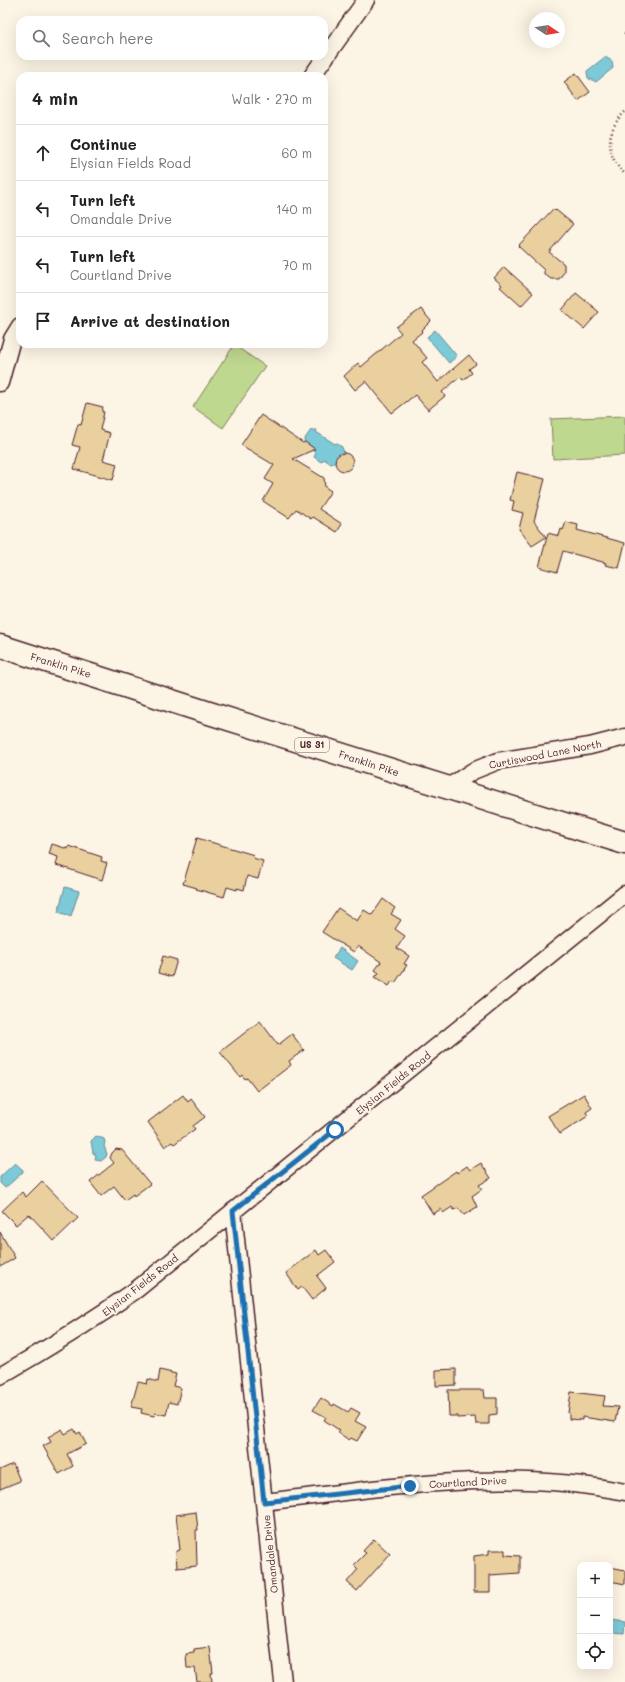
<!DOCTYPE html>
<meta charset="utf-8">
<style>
body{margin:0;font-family:Mali,sans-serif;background:#f2f2f2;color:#222}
.controls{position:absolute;right:12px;bottom:12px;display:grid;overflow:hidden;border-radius:8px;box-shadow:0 4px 16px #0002}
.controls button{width:36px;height:36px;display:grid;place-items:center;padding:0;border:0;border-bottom:1px solid #e0e0e0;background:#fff;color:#222;font:20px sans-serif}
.compass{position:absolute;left:529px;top:12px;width:36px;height:36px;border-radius:50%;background:#fff;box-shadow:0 4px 16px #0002;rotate:102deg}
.stop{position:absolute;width:12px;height:12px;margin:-9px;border:3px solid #1f6fb2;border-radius:50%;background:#fff}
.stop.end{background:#1f6fb2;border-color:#fff;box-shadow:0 1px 4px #0008}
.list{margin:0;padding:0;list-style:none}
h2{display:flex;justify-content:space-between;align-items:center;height:52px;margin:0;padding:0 16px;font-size:17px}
h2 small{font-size:13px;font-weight:400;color:#767676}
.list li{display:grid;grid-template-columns:26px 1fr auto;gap:12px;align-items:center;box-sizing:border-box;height:56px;padding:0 16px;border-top:1px solid #e0e0e0}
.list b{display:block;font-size:15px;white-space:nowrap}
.list p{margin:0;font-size:13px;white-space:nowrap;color:#767676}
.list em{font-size:13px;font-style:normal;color:#767676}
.icon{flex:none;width:22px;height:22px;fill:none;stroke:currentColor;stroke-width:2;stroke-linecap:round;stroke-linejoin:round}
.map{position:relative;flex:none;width:625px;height:1682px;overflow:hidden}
.search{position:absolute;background:#fff;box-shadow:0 4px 16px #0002;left:16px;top:16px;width:312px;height:44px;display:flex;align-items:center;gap:10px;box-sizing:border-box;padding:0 14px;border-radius:12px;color:#767676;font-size:15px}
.panel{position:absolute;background:#fff;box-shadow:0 4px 16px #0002;left:16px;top:72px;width:312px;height:276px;border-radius:12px}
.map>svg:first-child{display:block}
.green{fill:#bed88f;stroke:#847c5d}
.water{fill:#7bcad8;stroke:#678693}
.building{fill:#ead09f;stroke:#4a1f2b}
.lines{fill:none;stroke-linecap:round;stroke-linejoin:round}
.minor-casing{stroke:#4a1f2b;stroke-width:19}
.primary-casing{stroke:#4a1f2b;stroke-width:25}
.path{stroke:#4a1f2b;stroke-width:2.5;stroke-dasharray:1 3;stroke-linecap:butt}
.minor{stroke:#fcf5e5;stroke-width:16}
.primary{stroke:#fcf5e5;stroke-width:22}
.route{stroke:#1f6fb2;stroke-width:5}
.labels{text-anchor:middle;stroke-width:4;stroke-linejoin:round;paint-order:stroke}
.shield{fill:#fcf5e5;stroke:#7f5f63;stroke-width:1}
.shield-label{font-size:9px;font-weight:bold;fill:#4a1f2b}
.street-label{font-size:10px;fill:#4a1f2b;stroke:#fcf5e5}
</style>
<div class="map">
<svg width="625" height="1682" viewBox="0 0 625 1682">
<rect width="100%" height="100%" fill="#fcf5e5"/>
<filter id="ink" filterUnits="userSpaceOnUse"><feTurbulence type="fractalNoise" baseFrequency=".025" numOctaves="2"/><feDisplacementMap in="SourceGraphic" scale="8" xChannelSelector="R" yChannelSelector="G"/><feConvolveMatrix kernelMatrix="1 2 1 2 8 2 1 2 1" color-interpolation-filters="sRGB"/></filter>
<g filter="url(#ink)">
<path class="green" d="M234,345L265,366L223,428L193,407Z
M625,416V455L553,459L551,419Z"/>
<path class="water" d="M605,57L612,61L613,68L596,82C588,77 588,82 587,71Z
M435,330L457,356L449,363L427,337Z
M311,430H317L316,432L335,444L336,443L342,447L344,453L337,462L331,464L324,459L321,462L314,457L316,453L305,446L304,440Z
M65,887L79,891L71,916L58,912Z
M340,948L358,961L352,970L333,958Z
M96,1136L104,1139L105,1142L104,1146L107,1154L106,1157L101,1161L95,1160L96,1155L93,1153L91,1141Z
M15,1163L23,1170V1172L5,1188L0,1183V1177Z
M610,1620L625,1622L624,1634L610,1633Z"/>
<path class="building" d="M576,73L590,92L578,101L564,82Z
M553,209L555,211L556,210L573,224L549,252L564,264V272L559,279H551L544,274V270L518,246Z
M504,267L533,293L521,306L500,287L502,285L494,278Z
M576,293L599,312L584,329L562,310Z
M421,309L431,321L421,331L422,332L412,340L427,358L422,362L438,382L469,355L476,364L469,369L472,373L463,380L460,377L442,392L445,396L428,410L415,395L392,413L366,381L355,390L344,376L358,363L361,367L401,333L396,327Z
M87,403L103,407L102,412H104L100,430L110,433L103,460L117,464L113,480L74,469L80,447L72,445L78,424L81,425Z
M261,415L303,443L305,442L315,449L293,459L324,478L325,487L331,491L319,509L342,524L337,532L313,517L311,519L296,509L289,518L263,501L273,484L265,479L274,465L241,445Z
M335 462a9 9 0 1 1 18 0a9 9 0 1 1-18 0Z
M517,472L545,479L534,521L546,537L532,546L519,529L523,513L512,510L514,501L510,500Z
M566,522L578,525L577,530L625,543L619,568L605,565L606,563L563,551L557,572L539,567L548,533L559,536L561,529L563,530Z
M197,838L254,855L253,858L263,861L258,879L247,876L244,890L237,888V890L227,887L224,897L196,889L197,888L183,884Z
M52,844L68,849L69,846L102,857L101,861L107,863L102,880L56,865L58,857L49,854Z
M383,899L395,908L391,914L401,920L395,929L405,936L397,948L409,956L404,964L407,965L395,983L392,981L389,986L375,977L379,973L375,970L381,962L358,946L354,952L322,932L338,908L357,921L364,910L372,915Z
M163,956L177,960L172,977L158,973Z
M260,1021L278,1045L292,1034L304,1050L289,1061L291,1065L257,1091L247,1078L245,1079L242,1075L240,1077L220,1052Z
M584,1094L592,1108L586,1112L588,1116L560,1134L548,1116Z
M183,1095L188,1102L191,1099L205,1117L193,1126L195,1129L174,1144L172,1142L165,1147L148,1122Z
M116,1149L122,1150L150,1184L134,1196L133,1194L125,1200L114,1186L101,1196L90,1182L114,1163L110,1158L112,1153Z
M481,1163L491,1178L479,1185L482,1189L472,1196L477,1207L464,1215L458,1208L454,1210L452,1207L443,1213L441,1209L433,1214L421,1195L456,1171L457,1173L467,1166L470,1170Z
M42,1181L78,1218L54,1241L29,1214L16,1225L2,1211L22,1192L26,1197Z
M0,1232L15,1258L0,1267Z
M316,1250L319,1255L326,1250L335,1262L317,1276L326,1288L312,1300L302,1287L298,1290L286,1273Z
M456,1369V1385L436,1386V1370Z
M160,1370L176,1374L173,1386L181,1388L177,1404L169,1402L166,1415L155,1413L154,1416L141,1413L142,1409L131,1407L138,1382L147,1384L148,1379L158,1382Z
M448,1390H484L485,1398H497V1414L489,1415V1424H476L475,1417L457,1418V1416H449Z
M571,1392L605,1396L603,1406L618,1407L615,1422L582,1417V1420L569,1419V1413H568Z
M321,1398L333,1406L334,1404L348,1412L351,1408L360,1413L355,1421L366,1427L357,1441L351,1438L349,1440L337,1432L339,1430L324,1420L326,1417L313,1410Z
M62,1429L65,1434L74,1429L77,1434L80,1432L86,1444L67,1454L73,1466L59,1474L43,1446L51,1442L48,1437Z
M13,1464L20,1481L0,1489V1470Z
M196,1512L198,1530H196L197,1566L177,1568L176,1551L180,1550L176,1515Z
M374,1539L390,1554L357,1591L347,1582L358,1569L354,1565L366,1553L363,1551Z
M489,1550H505V1555L520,1556V1573L490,1575V1592H474V1556L489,1554Z
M610,1567L625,1570V1584L610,1581Z
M210,1647L213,1673H211L212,1682H197L195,1668H187L186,1654L194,1653V1649Z"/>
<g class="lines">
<defs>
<path id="minor" d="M312,76L366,0
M0,383L12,339L20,326
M447,788L473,771L498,761L590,746L625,737
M233,1211L283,1682
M0,1376C47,1349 92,1321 136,1290L625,894
M264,1502C384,1488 506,1467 625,1492"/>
<path id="primary" d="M0,646L209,713L625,843"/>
</defs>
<use href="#minor" class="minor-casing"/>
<use href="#primary" class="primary-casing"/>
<path class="path" d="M625,33V34
M625,112C605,130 605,156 625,174"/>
<use href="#minor" class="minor"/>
<use href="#primary" class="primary"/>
</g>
</g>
<g class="lines" filter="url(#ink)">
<path class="route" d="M335,1130L233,1211L264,1502L410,1486"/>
</g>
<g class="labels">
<rect class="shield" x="295" y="738" width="34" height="14" rx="3"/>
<g class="shield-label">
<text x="312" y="748">US 31</text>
</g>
<g class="street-label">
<text transform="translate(61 665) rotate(17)" y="4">Franklin Pike</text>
<text transform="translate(545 754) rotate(-11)" y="4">Curtiswood Lane North</text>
<text transform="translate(369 763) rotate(18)" y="4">Franklin Pike</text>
<text transform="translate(393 1083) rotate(-39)" y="4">Elysian Fields Road</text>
<text transform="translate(140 1285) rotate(-38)" y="4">Elysian Fields Road</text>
<text transform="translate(468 1482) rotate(-3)" y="4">Courtland Drive</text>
<text transform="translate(270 1554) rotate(-96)" y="4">Omandale Drive</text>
</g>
</g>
</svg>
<div class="controls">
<button>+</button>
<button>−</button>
<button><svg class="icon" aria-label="locate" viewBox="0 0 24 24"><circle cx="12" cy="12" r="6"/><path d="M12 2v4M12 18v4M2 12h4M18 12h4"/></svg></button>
</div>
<svg class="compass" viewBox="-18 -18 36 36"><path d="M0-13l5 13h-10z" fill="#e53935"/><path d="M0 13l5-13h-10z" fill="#767676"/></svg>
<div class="stop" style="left:335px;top:1130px"></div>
<div class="stop end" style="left:410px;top:1486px"></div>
<div class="search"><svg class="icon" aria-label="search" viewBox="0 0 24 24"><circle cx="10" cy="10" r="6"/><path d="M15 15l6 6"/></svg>Search here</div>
<section class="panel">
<h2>4 min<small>Walk · 270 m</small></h2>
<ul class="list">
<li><svg class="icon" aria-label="ahead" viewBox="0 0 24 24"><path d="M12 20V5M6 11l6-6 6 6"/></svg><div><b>Continue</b><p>Elysian Fields Road</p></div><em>60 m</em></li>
<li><svg class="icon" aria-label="left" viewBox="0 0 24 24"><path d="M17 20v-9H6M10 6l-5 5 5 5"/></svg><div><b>Turn left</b><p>Omandale Drive</p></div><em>140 m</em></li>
<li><svg class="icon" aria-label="left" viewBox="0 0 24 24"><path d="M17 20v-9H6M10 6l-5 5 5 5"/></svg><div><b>Turn left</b><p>Courtland Drive</p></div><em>70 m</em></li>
<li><svg class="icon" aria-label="arrive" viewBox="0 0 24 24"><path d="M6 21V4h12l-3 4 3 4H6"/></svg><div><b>Arrive at destination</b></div></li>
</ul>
</section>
</div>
